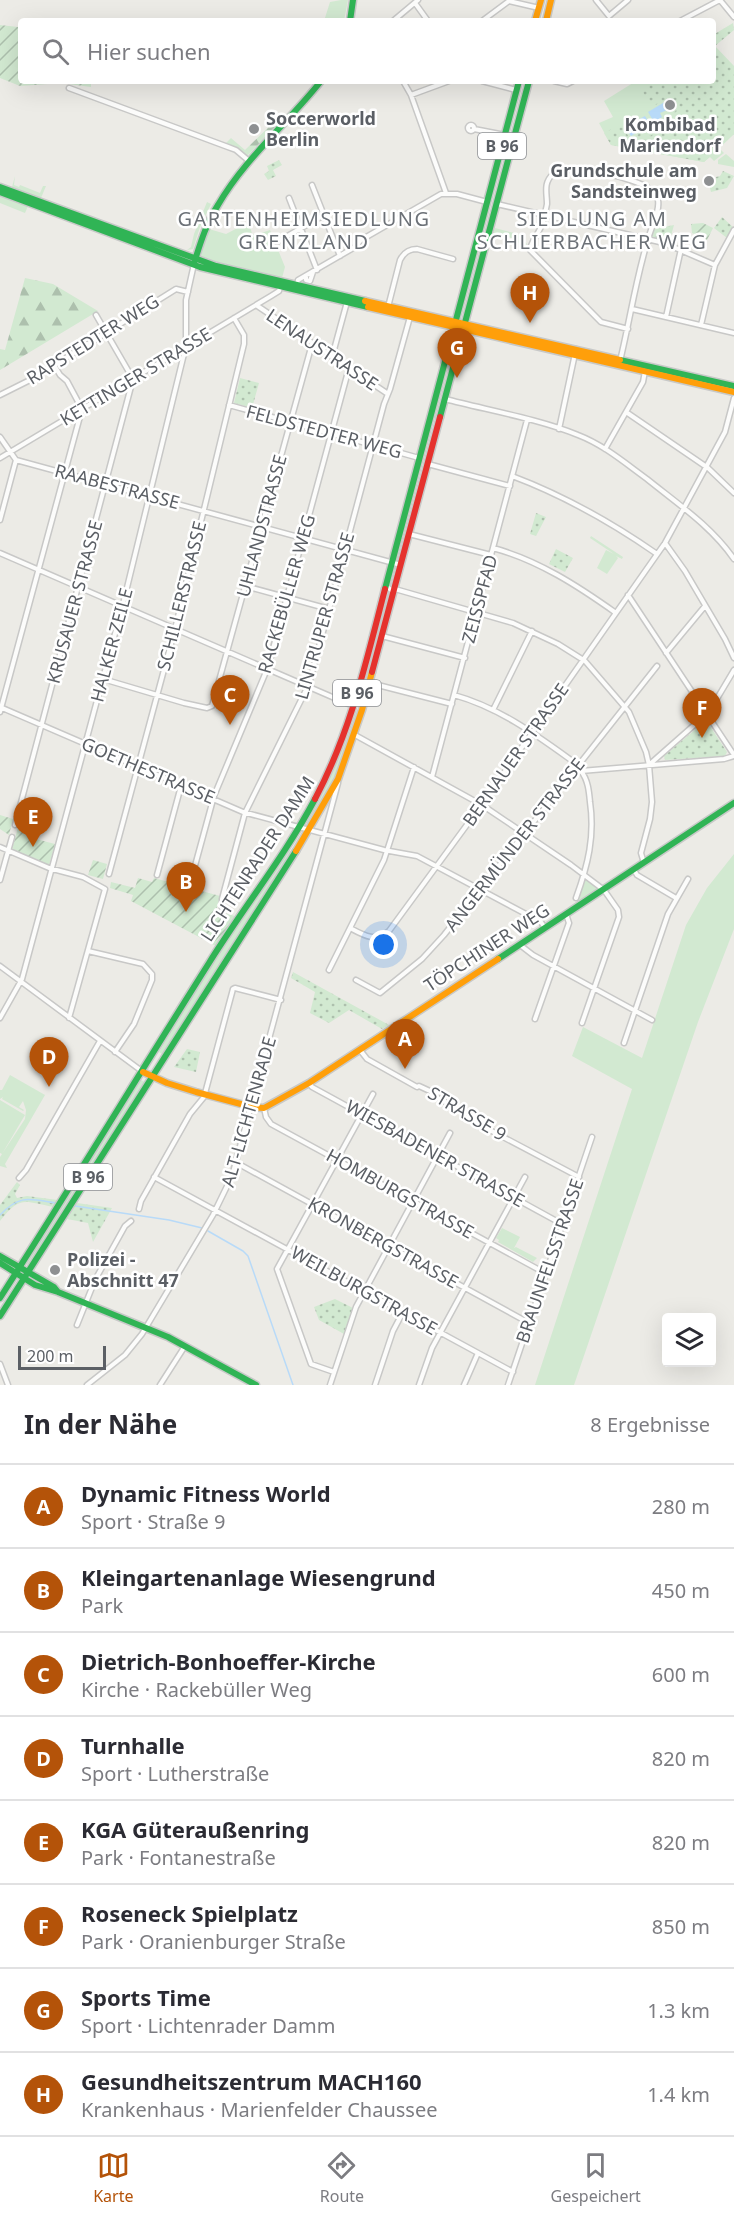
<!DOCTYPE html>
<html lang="de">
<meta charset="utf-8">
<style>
body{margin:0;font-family:"Noto Sans",sans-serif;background:#f7f7f7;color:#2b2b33}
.controls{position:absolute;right:18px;bottom:18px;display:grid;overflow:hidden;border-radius:6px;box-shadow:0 6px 24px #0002}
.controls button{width:54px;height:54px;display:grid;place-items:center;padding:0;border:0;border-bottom:2px solid #e1e1e2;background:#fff;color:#2b2b33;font:30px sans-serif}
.scale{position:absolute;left:18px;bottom:15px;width:88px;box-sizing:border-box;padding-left:6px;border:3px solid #5b5f65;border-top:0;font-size:16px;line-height:21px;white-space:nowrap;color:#5b5f65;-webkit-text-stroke:4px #fff;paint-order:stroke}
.you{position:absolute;left:384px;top:945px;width:21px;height:21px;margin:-15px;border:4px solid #fff;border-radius:50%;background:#1a73e8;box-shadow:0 0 0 9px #1a73e833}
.badge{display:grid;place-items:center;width:39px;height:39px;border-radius:50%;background:#b45309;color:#fff;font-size:20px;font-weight:700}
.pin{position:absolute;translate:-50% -50px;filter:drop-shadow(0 2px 3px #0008)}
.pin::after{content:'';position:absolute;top:32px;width:21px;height:18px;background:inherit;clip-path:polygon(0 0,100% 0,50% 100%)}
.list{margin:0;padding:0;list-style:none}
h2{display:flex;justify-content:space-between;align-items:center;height:78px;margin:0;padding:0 24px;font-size:26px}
h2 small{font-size:20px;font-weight:400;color:#7c7c81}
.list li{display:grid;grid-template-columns:39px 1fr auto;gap:18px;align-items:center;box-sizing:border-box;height:84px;padding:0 24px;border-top:2px solid #e1e1e2}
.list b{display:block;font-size:22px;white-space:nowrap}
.list p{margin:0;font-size:20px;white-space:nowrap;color:#7c7c81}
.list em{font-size:20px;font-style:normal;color:#7c7c81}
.icon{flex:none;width:33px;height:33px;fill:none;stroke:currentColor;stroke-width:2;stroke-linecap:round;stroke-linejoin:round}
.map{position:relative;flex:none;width:734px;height:1385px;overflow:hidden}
.search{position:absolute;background:#fff;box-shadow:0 6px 24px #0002;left:18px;right:18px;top:18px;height:66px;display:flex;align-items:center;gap:15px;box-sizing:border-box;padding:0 21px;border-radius:6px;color:#7c7c81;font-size:22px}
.sheet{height:750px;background:#fff}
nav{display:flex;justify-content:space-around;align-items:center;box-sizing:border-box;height:84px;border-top:2px solid #e1e1e2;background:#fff;font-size:16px;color:#7c7c81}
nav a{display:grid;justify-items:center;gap:3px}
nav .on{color:#b45309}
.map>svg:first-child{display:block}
.grass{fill:#d2e9d1}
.forest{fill:url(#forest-firs)}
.park{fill:url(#park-dots)}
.garden{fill:url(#garden-furrows)}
.water{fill:#b8daf8}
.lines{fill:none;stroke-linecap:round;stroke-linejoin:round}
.stream{stroke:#b8daf8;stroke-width:1.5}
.street-casing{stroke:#c8c8c7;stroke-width:7}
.fast-casing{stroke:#c8c9c8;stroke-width:9}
.slow-casing{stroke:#c8c9c8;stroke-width:9}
.jam-casing{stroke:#c8c9c8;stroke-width:9}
.street{stroke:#fcfcfb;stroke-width:4}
.fast{stroke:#30b455;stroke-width:6}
.slow{stroke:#ff9f0a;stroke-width:6}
.jam{stroke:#e5322d;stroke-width:6}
.poi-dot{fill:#8e9092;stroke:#fff;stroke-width:2}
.labels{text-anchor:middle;stroke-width:5;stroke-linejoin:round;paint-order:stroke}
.shield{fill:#fff;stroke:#8c8f93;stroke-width:1.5}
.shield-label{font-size:16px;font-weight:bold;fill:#5b5f65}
.poi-label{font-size:18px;font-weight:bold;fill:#5b5f65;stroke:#fff;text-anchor:start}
.street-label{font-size:18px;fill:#5b5f65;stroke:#fff}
.neighbourhood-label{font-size:20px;letter-spacing:1.5px;fill:#6c7177;stroke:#fff}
</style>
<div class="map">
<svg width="734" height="1385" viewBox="0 0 734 1385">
<defs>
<pattern id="forest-firs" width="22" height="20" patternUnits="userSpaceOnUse" patternTransform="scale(1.5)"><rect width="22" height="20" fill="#d2e9d1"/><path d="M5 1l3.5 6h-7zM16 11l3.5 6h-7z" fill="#adc0ad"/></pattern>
<pattern id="park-dots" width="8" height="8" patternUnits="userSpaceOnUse" patternTransform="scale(1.5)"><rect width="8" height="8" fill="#d2e9d1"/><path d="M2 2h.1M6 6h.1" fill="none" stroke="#adc0ad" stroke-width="1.8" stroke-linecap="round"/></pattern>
<pattern id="garden-furrows" width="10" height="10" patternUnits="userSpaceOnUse" patternTransform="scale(1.5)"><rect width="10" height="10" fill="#d2e9d1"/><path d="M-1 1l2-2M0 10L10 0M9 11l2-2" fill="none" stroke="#adc0ad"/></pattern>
</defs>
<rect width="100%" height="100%" fill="#ecebe6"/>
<path class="grass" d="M341,0H348L344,21H324L330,2Z
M734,66V134L714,153L720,149L724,153L714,161L710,157L704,162L611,145L599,123L613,117L604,101L636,81H713Z
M726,154L734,161V167L718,164V160Z
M15,176L14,185L19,187L20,185L40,193L43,186H46L41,198L12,187Z
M0,196L28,206L25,213L0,203Z
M207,202L211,204L200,227L193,249L187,250L191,247L194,234Z
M249,222L252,234H258L270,230L285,267L282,278L217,262L201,256L209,229L226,234Z
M495,228L518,234L527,244L523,248L515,239L493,233Z
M591,536L623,557L622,559L616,556L618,558L607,574L597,568L606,550L614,554L590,538Z
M355,710L359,711L340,770L310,824L304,822Z
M288,849L292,852L162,1054L159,1052L205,973Z
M734,854V929L698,1022L574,1385H535L632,1089L572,1056L583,1027L642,1058L686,925L707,888Z
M586,878L598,887V890L579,903L577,901Z
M10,1075L45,1095L5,1164L7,1168L0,1166V1157L25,1119L26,1110L23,1101L19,1107L24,1110L23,1111L2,1099L3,1097L0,1099V1090H2Z
M141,1080L146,1083L30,1266L25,1263Z
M0,1100L25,1115L2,1154L0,1153Z
M502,1228L520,1237L514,1248L516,1247L537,1258L533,1262L498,1242L499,1240L496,1238Z"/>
<path class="forest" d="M276,120L278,124L248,155H245L226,143L231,138L245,150Z
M25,278L53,284L98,311L0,370V349L5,350Z"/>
<path class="park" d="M733,23L734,30L715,46L734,66V134L704,162L611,145L604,133L621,124L630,139L646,130L650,136L661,129L657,122L676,111L668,98L650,108L643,92L647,89L641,81H713V35Z
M279,160L282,165L273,170L276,176L268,180L264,174L269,171L267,166Z
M723,171L734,176L727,188L711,192L709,184L716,183V177L720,176Z
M722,217L734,228L727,238L714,228Z
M674,225L669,243L651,237L654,229Z
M240,378L259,383L252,408L234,403Z
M536,513L546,517L536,536L530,534Z
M556,549L573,558L565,572L549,564Z
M703,723H708L727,752L725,756L665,760L664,756Z
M293,972L389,1025L382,1029L349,1010L329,1023L310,1013L315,992L291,978Z
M187,1049L200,1052L196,1072L174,1067Z
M17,1182L20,1185L15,1194L17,1198L27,1196L58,1200L53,1207C23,1201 20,1196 0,1221V1205Z
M77,1203L112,1208L93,1242L88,1223L67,1219Z
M335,1299L353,1308L344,1334L319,1320L314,1307Z"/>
<path class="garden" d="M0,25L18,27L21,25V81H91V87L61,83L20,86L0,78Z
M703,223L713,228L707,240L692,233L691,224Z
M0,815L13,819L9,835L0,829Z
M19,824L38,829L36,839L55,844L49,865L12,849Z
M93,860L107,864L103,879L88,875Z
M138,878L152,882L154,878L220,896L216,911L235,916L216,946L131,901L133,895L110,888L111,882L135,888Z"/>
<path class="water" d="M668,100L672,108L660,113L662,117L654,122L648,112Z
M645,116L653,129L649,131L646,126L631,136L625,127Z"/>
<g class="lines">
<path class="stream" d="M75,1206L169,1220L202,1228
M0,1215C20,1194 29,1199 56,1203
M208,1231L243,1251L248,1256L293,1385"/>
<defs>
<path id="street" d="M596,0L609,16L628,0
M720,0L734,17
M415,3L428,21
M393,21L418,0
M482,21L509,1L539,8
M680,21L720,0
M403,81L411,95L446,193
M482,81L516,90
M554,81L567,84L573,81
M69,88L228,147L236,150L249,161
M411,95L449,81
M468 128a3 3 0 1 1 6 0a3 3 0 1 1-6 0Z
M474,129L505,135
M312,185L340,256
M289,198L317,270
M497,204L664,243L715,265
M277,242L324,215
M306,276V280L310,281L313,272
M297,285L298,280L355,247L361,240L441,194H457L487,202
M256,305L388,394
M388,307L400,260C404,252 409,249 417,249L453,259
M632,309L734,333
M96,315L133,379
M666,317L681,249
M701,325L715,265L734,230
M332,357L347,302
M620,361C630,320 636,277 649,236C652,225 660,212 658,200C657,196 654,192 650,189C636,178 567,162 553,174C543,183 547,193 547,204C546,210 544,216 543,222C540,232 530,243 530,250L601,322L628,329
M0,395L32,379L176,289L188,292
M445,399C487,410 539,419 578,435C604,445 625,463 647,479C678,504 711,526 734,559
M229,405L419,458
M626,412L708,468L734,493
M559,429L576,349
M0,437L16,460L401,565
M605,449L643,382L645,371
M0,458L271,296L279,291L281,284
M428,464L510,486
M512,476C565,496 611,522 657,554
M0,520L16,460
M409,534L491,555
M665,543L685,571L725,639L734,658
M493,548C538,560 578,586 616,613
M0,553L353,706
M245,586L329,609
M386,586L391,590L395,589L513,623L558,644L585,661L629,712L646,752L649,765L652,802L650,819L641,853L644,863
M628,595L734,755
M382,636L465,658
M666,653L705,606
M103,679L184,703L207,708L212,706L312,344
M370,683L452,704
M454,695C501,708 539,737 578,765
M0,707L243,812L384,850L417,856L541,922L545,928
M493,710L532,631
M0,712L82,409L67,381L60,375L54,365
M355,735L482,805L571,865L604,890L618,910L619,917L582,1023
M650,764L709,712L734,670
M581,771L724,759L734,756
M432,777L527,420
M15,825L133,379
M0,847L49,868L83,877L105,889L69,1018
M634,870L637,875L676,898
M109,874L175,629L244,344V335L234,318
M157,875L181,786
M0,880L12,837
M190,884L214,796L268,667L349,368
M576,898C588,865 595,836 590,802C589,791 588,780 581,771
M222,908V899L245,813L309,684L384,404L390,389L410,317
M350,928C365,936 375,942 389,931L480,807L665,543L725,432L734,398
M520,945L533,955L652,1020
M88,951L143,964L152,974V980L134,1024L115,1052
M0,966L143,1072
M329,970L384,860L414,767
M356,980L380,993L422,959L444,935L657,666
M0,1018L22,979L123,604L183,358L186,347V300L194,264
M535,1019L569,923L566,914
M624,1043L668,914L688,879
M360,1050L367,1059L417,1087L419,1086L432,1092V1095L470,1115L486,1128L579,1177
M309,1083L312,1087L334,1099L562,1224
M264,1108L266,1117L271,1124L545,1273
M237,1163L529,1323
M154,1177L513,1372
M19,1178L26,1170L100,1041
M139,1209L141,1201L190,1114L204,1097L233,989L235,988L281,1000
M77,1325L95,1280L125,1226L131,1221
M0,1364L8,1385
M334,1372L311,1364L277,1269L373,1094
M87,1385L125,1355L142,1334L213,1215L232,1176L338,783
M160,1385L185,1346
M330,1385L356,1307L450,1133
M375,1385L393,1331L403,1312
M419,1385L432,1348L525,1177
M464,1385L478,1353
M508,1385L592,1137"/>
<path id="fast" d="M350,21L353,0
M0,187L216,266L365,301
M0,192L200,267L368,307
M195,260C201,241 207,222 218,205C245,158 288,123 321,81
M620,360L734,386
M440,417L529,81
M385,589L519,81
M498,959L734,803
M0,1256L54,1287L58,1292
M0,1263L35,1285L58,1292L168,1337L256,1385
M0,1298C71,1187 139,1074 209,963C243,908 285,856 315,799
M0,1316L296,851"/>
<path id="slow" d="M535,21L541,0
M546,21L551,0
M365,301L620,360
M368,307L734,392
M296,851L338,779L362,710L372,672
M143,1072L167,1083L196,1092L252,1107L264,1108L309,1083L498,959"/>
<path id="jam" d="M372,672L440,417
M315,799C351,731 366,662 385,589"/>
</defs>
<use href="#street" class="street-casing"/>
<use href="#fast" class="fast-casing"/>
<use href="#slow" class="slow-casing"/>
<use href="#jam" class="jam-casing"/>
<use href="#street" class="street"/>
<use href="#fast" class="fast"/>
<use href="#slow" class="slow"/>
<use href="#jam" class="jam"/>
</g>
<g class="poi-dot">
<circle cx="670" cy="105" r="6"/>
<circle cx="254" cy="129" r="6"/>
<circle cx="709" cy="181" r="6"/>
<circle cx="55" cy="1270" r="6"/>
</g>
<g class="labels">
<g class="shield">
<rect x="478" y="133" width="48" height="26" rx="4.5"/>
<rect x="333" y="680" width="48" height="26" rx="4.5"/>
<rect x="64" y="1164" width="48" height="26" rx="4.5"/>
</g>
<g class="shield-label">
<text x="502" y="152">B 96</text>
<text x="357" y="699">B 96</text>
<text x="88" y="1183">B 96</text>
</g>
<g class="poi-label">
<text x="266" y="125">Soccerworld<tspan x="266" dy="21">Berlin</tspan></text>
<text x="670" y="131" text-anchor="middle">Kombibad<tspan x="670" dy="21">Mariendorf</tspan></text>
<text x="697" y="177" text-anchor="end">Grundschule am<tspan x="697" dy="21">Sandsteinweg</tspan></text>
<text x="67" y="1266">Polizei -<tspan x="67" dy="21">Abschnitt 47</tspan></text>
</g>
<g class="street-label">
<text transform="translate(93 340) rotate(-32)" y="6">RAPSTEDTER WEG</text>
<text transform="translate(322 350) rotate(34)" y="6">LENAUSTRASSE</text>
<text transform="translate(136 377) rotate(-31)" y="6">KETTINGER STRASSE</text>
<text transform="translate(324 432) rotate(15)" y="6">FELDSTEDTER WEG</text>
<text transform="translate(117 487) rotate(15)" y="6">RAABESTRASSE</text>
<text transform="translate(262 526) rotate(-75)" y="6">UHLANDSTRASSE</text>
<text transform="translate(287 594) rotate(-74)" y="6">RACKEBÜLLER WEG</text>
<text transform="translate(182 596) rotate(-76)" y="6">SCHILLERSTRASSE</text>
<text transform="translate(480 599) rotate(-75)" y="6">ZEISSPFAD</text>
<text transform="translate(75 602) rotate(-75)" y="6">KRUSAUER STRASSE</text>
<text transform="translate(325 616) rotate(-74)" y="6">LINTRUPER STRASSE</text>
<text transform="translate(112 645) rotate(-75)" y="6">HALKER ZEILE</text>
<text transform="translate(516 755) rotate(-55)" y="6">BERNAUER STRASSE</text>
<text transform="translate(148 771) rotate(23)" y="6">GOETHESTRASSE</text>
<text transform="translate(515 845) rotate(-52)" y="6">ANGERMÜNDER STRASSE</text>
<text transform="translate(258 859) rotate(-57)" y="6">LICHTENRADER DAMM</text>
<text transform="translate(487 948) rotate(-33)" y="6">TÖPCHINER WEG</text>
<text transform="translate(249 1112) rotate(-74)" y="6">ALT-LICHTENRADE</text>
<text transform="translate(467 1114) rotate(31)" y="6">STRASSE 9</text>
<text transform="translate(435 1154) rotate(29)" y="6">WIESBADENER STRASSE</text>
<text transform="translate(400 1194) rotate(29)" y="6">HOMBURGSTRASSE</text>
<text transform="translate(383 1243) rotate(29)" y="6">KRONBERGSTRASSE</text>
<text transform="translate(550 1261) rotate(-71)" y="6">BRAUNFELSSTRASSE</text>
<text transform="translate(364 1291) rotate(29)" y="6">WEILBURGSTRASSE</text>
</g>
<g class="neighbourhood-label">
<text x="304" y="226">GARTENHEIMSIEDLUNG<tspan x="304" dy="23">GRENZLAND</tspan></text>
<text x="592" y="226">SIEDLUNG AM<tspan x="592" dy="23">SCHLIERBACHER WEG</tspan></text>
</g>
</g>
</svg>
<div class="controls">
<button><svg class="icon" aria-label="layers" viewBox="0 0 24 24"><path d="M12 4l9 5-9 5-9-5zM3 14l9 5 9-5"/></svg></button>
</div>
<div class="scale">200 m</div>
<div class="you"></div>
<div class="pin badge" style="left:405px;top:1069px">A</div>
<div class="pin badge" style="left:186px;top:912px">B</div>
<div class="pin badge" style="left:230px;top:725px">C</div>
<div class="pin badge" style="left:49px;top:1087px">D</div>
<div class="pin badge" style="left:33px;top:847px">E</div>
<div class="pin badge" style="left:702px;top:738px">F</div>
<div class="pin badge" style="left:457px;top:378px">G</div>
<div class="pin badge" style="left:530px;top:323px">H</div>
<div class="search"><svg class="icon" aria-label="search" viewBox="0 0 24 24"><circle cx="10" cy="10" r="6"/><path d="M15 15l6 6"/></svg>Hier suchen</div>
</div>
<section class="sheet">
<h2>In der Nähe<small>8 Ergebnisse</small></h2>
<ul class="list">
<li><span class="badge">A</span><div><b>Dynamic Fitness World</b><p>Sport · Straße 9</p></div><em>280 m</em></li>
<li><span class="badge">B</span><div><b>Kleingartenanlage Wiesengrund</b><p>Park</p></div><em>450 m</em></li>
<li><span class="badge">C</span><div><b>Dietrich-Bonhoeffer-Kirche</b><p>Kirche · Rackebüller Weg</p></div><em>600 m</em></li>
<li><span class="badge">D</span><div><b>Turnhalle</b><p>Sport · Lutherstraße</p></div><em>820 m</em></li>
<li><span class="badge">E</span><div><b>KGA Güteraußenring</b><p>Park · Fontanestraße</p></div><em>820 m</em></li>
<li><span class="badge">F</span><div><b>Roseneck Spielplatz</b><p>Park · Oranienburger Straße</p></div><em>850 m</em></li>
<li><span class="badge">G</span><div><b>Sports Time</b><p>Sport · Lichtenrader Damm</p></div><em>1.3 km</em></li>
<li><span class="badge">H</span><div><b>Gesundheitszentrum MACH160</b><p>Krankenhaus · Marienfelder Chaussee</p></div><em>1.4 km</em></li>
</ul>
</section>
<nav>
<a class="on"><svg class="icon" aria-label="map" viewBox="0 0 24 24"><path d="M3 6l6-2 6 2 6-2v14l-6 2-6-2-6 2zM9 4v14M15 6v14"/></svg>Karte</a>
<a><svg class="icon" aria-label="directions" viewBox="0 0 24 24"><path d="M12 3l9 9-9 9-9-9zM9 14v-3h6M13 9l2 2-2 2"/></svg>Route</a>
<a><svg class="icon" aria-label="saved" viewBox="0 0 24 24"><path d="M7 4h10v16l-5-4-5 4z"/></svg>Gespeichert</a>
</nav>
